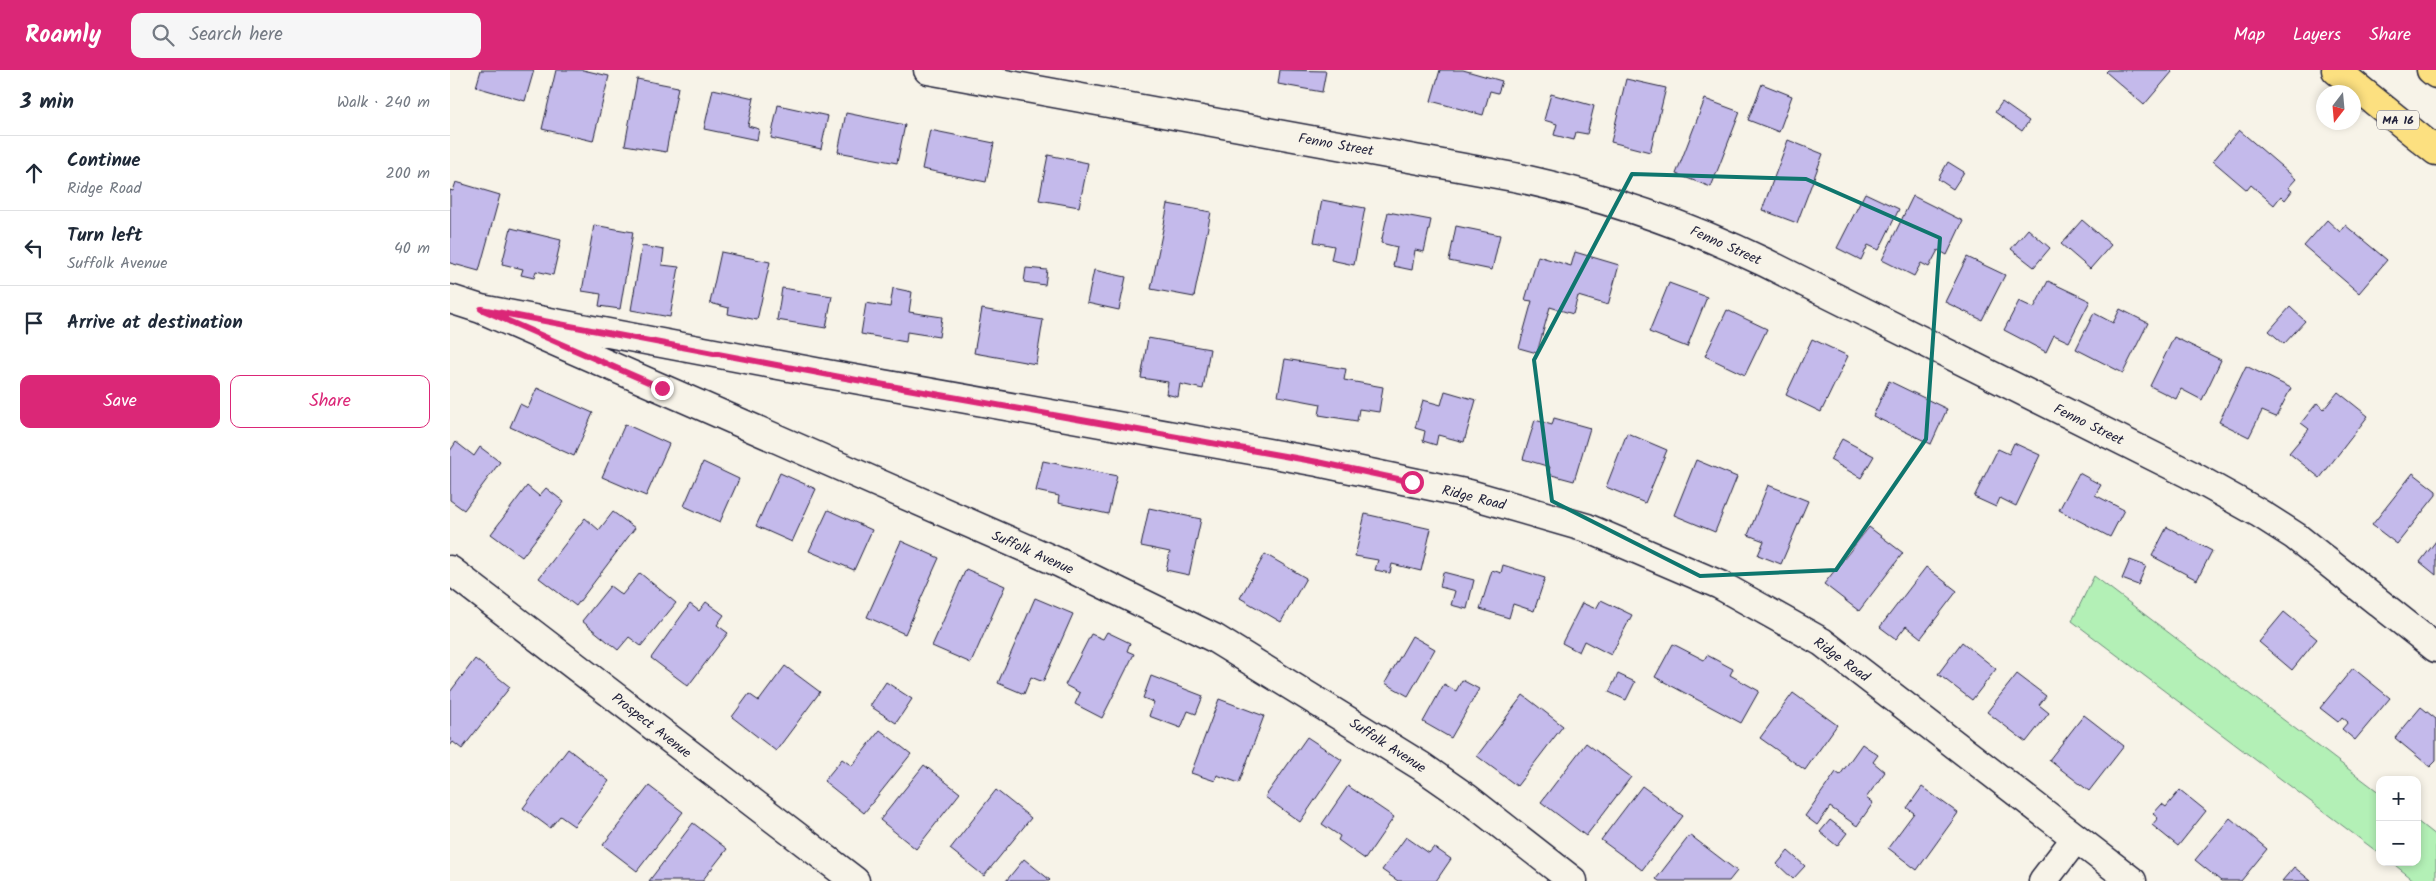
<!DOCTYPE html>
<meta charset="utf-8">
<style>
body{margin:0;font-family:Kalam,sans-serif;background:#f6f6f7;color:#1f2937}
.controls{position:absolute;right:15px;bottom:15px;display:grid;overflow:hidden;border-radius:10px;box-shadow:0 2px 8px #0003}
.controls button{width:45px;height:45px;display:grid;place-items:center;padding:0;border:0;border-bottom:1px solid #e0e1e3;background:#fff;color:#1f2937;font:25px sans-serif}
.compass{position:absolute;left:1866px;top:15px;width:45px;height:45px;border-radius:50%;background:#fff;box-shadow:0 2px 8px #0003;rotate:196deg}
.stop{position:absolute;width:15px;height:15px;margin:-11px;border:4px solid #db2777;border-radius:50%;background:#fff}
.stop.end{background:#db2777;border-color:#fff;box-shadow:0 1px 5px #0008}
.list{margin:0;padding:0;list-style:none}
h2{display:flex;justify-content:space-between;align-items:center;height:65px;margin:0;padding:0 20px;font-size:21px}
h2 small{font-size:16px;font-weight:400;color:#747a83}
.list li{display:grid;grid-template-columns:32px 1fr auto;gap:15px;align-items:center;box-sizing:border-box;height:75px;padding:0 20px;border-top:1px solid #e0e1e3}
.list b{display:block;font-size:19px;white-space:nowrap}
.list p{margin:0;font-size:16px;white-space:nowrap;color:#747a83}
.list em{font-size:16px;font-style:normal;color:#747a83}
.actions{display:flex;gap:10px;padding:15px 20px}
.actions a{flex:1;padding:11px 0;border:1px solid #db2777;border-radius:10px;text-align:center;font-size:18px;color:#db2777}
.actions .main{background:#db2777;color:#fff}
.icon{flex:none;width:28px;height:28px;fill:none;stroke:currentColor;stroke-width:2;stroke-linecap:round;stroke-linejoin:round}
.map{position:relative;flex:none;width:1986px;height:811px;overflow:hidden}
header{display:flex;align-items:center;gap:30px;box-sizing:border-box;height:70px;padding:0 25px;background:#db2777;color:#fff}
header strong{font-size:24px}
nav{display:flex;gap:28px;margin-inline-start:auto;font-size:18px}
.search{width:350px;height:45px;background:#f6f6f7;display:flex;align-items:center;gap:12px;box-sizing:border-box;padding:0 18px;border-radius:10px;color:#747a83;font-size:19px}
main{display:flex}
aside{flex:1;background:#fff}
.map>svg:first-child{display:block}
.green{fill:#b3f0b6;stroke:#6a8978}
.building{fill:#c4baeb;stroke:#22223b}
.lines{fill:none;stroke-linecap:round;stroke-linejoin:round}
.minor-casing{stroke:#22223b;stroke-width:31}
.highway-casing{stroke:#22223b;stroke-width:31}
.minor{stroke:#f7f3e8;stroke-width:28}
.highway{stroke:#fce080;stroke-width:28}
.route{stroke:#db2777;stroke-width:6}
.marked{fill:none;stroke:#0f766e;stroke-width:4;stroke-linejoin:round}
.labels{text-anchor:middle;stroke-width:4;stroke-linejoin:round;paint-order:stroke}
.shield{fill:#f7f3e8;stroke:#62616f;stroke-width:1}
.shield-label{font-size:12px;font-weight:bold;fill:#22223b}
.street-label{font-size:14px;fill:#22223b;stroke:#f7f3e8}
</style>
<header>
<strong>Roamly</strong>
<div class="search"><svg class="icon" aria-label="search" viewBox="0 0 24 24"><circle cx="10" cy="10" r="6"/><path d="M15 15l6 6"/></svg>Search here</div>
<nav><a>Map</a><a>Layers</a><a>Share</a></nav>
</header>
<main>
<aside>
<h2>3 min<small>Walk · 240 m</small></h2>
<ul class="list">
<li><svg class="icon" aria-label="ahead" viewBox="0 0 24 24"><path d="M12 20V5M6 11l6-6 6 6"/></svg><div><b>Continue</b><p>Ridge Road</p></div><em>200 m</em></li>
<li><svg class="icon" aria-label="left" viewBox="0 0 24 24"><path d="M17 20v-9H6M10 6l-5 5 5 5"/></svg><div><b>Turn left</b><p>Suffolk Avenue</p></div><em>40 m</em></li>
<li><svg class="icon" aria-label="arrive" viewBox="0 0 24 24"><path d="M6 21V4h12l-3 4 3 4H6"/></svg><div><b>Arrive at destination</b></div></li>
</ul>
<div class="actions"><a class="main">Save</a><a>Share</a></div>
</aside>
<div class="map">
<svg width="1986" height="811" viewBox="0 0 1986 811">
<rect width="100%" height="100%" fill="#f7f3e8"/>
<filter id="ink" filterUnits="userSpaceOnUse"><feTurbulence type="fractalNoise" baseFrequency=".02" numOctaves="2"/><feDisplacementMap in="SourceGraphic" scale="10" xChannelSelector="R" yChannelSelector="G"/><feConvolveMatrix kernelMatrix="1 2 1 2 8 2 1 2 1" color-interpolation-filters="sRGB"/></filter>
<g filter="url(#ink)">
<path class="green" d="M1644,506L1930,723V784L1622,551Z
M1967,751L1986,766V811H1965L1941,792H1967Z"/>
<path class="building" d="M31,0H84L75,31L26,17Z
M106,0H133L159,6L143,71L92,59Z
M830,0L876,1L872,22L828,14Z
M990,0H1013L1052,11L1048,23L1040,21L1033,45L981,31Z
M1658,0H1720L1722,2L1694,35L1656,2Z
M187,9L228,17L216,82L175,75Z
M1176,9L1216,18L1200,82L1161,72Z
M1312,14L1342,26L1329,62L1298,50Z
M263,19L304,28L298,56L309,59L307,70L254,59Z
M1101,24L1144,36L1137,64L1126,62L1124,70L1104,65L1107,54L1094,50Z
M1255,29L1290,42L1261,117L1226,104Z
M1552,32L1579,51L1572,61L1545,42Z
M328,35L378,46L371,79L321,68Z
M396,43L455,55L447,93L388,82Z
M480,60L544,73L536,112L472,99Z
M1789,60L1846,109L1838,118L1842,121L1835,130L1831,126L1824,135L1801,115L1797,120L1763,91Z
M1338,70L1373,84L1347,153L1312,140Z
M598,85L638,93L629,137L589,130Z
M1498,92L1514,102L1503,119L1488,109Z
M6,112L50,125L29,201L0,193V120L3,121Z
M1415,123L1449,139L1429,180L1418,175L1411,190L1387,178Z
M1463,126L1513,151L1497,185L1488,180L1479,197L1471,193L1464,206L1432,190Z
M872,130L915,138L904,195L881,190L884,176L864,172Z
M718,134L761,142L744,227L701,219Z
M938,142L981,150L974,182L965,180L962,200L943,196L947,177L931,173Z
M1632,150L1661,175L1640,199L1611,174Z
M1877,150L1890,162L1895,155L1937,190L1909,223L1854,176Z
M144,155L183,162L170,239L149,236L151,224L132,221Z
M1006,156L1050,165L1042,200L999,191Z
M61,158L111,170L103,205L86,201L84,208L71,205L73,199L52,194Z
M1578,159L1600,178L1584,197L1561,179Z
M192,176L214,180L212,195L229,197L220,247L181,240Z
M271,182L320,192L307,250L278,244L279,238L260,233Z
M1125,182L1169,195L1158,235L1128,226L1123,244L1100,237L1087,283L1069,278L1082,231L1075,230L1088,186L1121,196Z
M1517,187L1555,205L1532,250L1495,232Z
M576,198L597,200L595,215L574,212Z
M644,200L676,207L669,240L637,233Z
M1598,211L1640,231L1619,272L1604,265L1596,282L1554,260L1569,231L1584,238Z
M1219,213L1257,227L1237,277L1199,262Z
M332,218L382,226L376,258L327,250Z
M443,218L462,222L459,242L492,247L489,267L457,262L456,272L411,264L416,233L440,237Z
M1840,237L1855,251L1834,274L1819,261Z
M532,239L593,250L586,294L524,283Z
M1670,239L1698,253L1673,303L1626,279L1644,243L1663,253Z
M1277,240L1317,259L1295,305L1255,286Z
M1724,267L1771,290L1752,330L1731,319L1726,329L1700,316Z
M698,268L760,279L753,319L730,314L728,327L716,324L718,312L691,308Z
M1362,269L1398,286L1371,342L1336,325Z
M835,289L896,299L894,310L933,317L929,342L909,339L907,351L869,345L871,334L828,326Z
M1796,296L1841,318L1826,347L1812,341L1799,367L1769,352Z
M1439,311L1497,339L1481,374L1423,346Z
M87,318L143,343L124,386L60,357L70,334L78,338Z
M995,321L1026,330L1014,372L988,365L986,375L973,371L975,361L965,358L973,330L991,335Z
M1888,322L1918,346L1870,408L1839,383L1859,359L1851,353L1867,333L1874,339Z
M1104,348L1140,358L1124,411L1098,404L1100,397L1073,389L1085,350L1102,355Z
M175,354L219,374L196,426L152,407Z
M1177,363L1217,380L1195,433L1156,417Z
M1392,369L1424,386L1411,408L1380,390Z
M6,372L24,386L30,377L50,392L14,440L0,430V381Z
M1564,373L1590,385L1566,436L1550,428L1546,437L1524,427L1548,379L1559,384Z
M1246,390L1287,407L1265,462L1224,445Z
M593,391L667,406L658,444L608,433L609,426L586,421Z
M253,392L289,409L270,452L234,436Z
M330,403L366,419L342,472L306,456Z
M1629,403L1651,415L1645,425L1674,440L1660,467L1609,440Z
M1963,403L1986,421V425L1947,474L1922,455Z
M1318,415L1358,431L1331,494L1308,485L1314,471L1298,465Z
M77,416L89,426L96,418L114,432L72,487L41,464Z
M699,438L751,449L739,505L716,500L720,482L691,476Z
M378,440L422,460L404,500L359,481Z
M163,442L185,458L126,536L89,508L135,448L149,460Z
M915,444L981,459L971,501L942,494L940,503L925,500L928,490L905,486Z
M1419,457L1453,483L1409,541L1374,514Z
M1717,457L1762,481L1747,510L1702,486Z
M451,471L489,488L455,564L417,547Z
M1986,471V505L1970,492Z
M815,484L856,508L831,552L790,528Z
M1680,490L1696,496L1688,515L1672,509Z
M1053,495L1095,508L1084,541L1063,534L1059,548L1030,539L1042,500L1051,503Z
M1476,497L1507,521L1471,568L1456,556L1446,569L1430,557Z
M516,499L555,516L521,593L482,576Z
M993,502L1024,510L1017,539L1001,535L1005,521L990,517Z
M190,503L226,533L191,576L179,567L168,580L132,551L160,516L172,525Z
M585,528L623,544L593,612L581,607L574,624L548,613Z
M1151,530L1182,545L1161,585L1134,571L1129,582L1112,573L1132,533L1146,539Z
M256,532L274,545L267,555L278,563L238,616L201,588L240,534L249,541Z
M1834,542L1867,569L1842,600L1809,572Z
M657,562L680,573L677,581L684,584L652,648L625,634L630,623L615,615L641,564L653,569Z
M962,566L985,579L958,626L935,613Z
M1512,572L1546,599L1522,630L1488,604Z
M1223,574L1254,590L1257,585L1283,599L1280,605L1309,621L1291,653L1205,607Z
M25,589L60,617L12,679L3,672L0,676V622Z
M335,596L370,622L326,681L282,647L299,624L309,631Z
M1903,598L1940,628L1905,670L1892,659L1898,652L1892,647L1888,652L1870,638Z
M1168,604L1185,612L1176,630L1159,622Z
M1567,604L1596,626L1589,635L1599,643L1576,672L1537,642Z
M701,606L753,626L746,644L738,641L731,658L699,646L704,632L693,628Z
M1012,610L1029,619L1001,668L973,652L994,614L1006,621Z
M436,612L462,629L446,653L420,636Z
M1343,623L1387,655L1355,700L1310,668Z
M1073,625L1113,656L1067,716L1027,686Z
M769,629L814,646L789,713L767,705L765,711L741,703Z
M1971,637L1986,649V691L1980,697L1945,668Z
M1634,645L1674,676L1639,721L1599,690Z
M430,660L461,684L414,743L374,711L392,689L402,696Z
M857,667L892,690L850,752L815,727Z
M1136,673L1181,707L1136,766L1091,732Z
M1412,674L1428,685L1423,692L1435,702L1416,728L1423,733L1407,756L1380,737L1367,755L1355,746L1386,702L1390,705Z
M118,679L159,711L124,756L110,746L100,758L73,738Z
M474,695L510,723L466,779L430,750Z
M199,716L233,742L187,801L153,775Z
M898,716L944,747L915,789L888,770L890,766L872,754Z
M1192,716L1233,746L1192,800L1151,770Z
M1472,717L1508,743L1467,800L1438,778L1464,743L1457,738Z
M546,720L581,748L534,806L500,779Z
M1730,720L1756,741L1728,776L1702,755L1708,748L1703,744L1712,734L1716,737Z
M1780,748L1817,779L1791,811H1771L1745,790Z
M1380,750L1397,763L1387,776L1370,762Z
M243,753L277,779L252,811H199Z
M1240,765L1287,801L1279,811H1209L1206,809Z
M956,767L979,783L984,777L1001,789L986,811H948L932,800Z
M1338,781L1355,796L1343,809L1327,794Z
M574,789L600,810L599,811H556Z
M1844,797L1861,811H1832Z"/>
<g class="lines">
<defs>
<path id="minor" d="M478,0L1069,108C1155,127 1235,154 1314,192L1739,404L1809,443L1845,466L1986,578
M0,229L31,239L610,493L764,568L971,696L1017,728L1123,811
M31,239L371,303L868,392L1019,424L1137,458L1270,515L1372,572L1682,811
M0,500L405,811
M1593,811L1626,768"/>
<path id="highway" d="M1886,0L1986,81
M1981,0L1986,4"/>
</defs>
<use href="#minor" class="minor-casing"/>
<use href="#highway" class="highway-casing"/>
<use href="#minor" class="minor"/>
<use href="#highway" class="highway"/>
</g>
</g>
<g class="lines" filter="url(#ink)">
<path class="route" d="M212,318L31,239L390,307L868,392L962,412"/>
</g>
<path class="marked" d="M1182,104L1356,109L1490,168L1476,369L1386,500L1250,506L1102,431L1084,290Z"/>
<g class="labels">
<rect class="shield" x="1927" y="40.5" width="42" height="19" rx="4"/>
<g class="shield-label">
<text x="1948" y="54">MA 16</text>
</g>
<g class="street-label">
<text transform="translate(886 74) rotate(10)" y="5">Fenno Street</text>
<text transform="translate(1276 175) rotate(24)" y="5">Fenno Street</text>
<text transform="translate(1639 354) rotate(26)" y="5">Fenno Street</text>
<text transform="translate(1024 427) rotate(14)" y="5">Ridge Road</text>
<text transform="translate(583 482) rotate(24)" y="5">Suffolk Avenue</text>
<text transform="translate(1392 589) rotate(36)" y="5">Ridge Road</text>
<text transform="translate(202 655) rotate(38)" y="5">Prospect Avenue</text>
<text transform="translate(938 675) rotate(33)" y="5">Suffolk Avenue</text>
</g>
</g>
</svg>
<div class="controls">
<button>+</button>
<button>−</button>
</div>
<svg class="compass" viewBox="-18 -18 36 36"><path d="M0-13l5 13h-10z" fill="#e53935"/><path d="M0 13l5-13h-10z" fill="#747a83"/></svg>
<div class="stop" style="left:962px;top:412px"></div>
<div class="stop end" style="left:212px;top:318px"></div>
</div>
</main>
